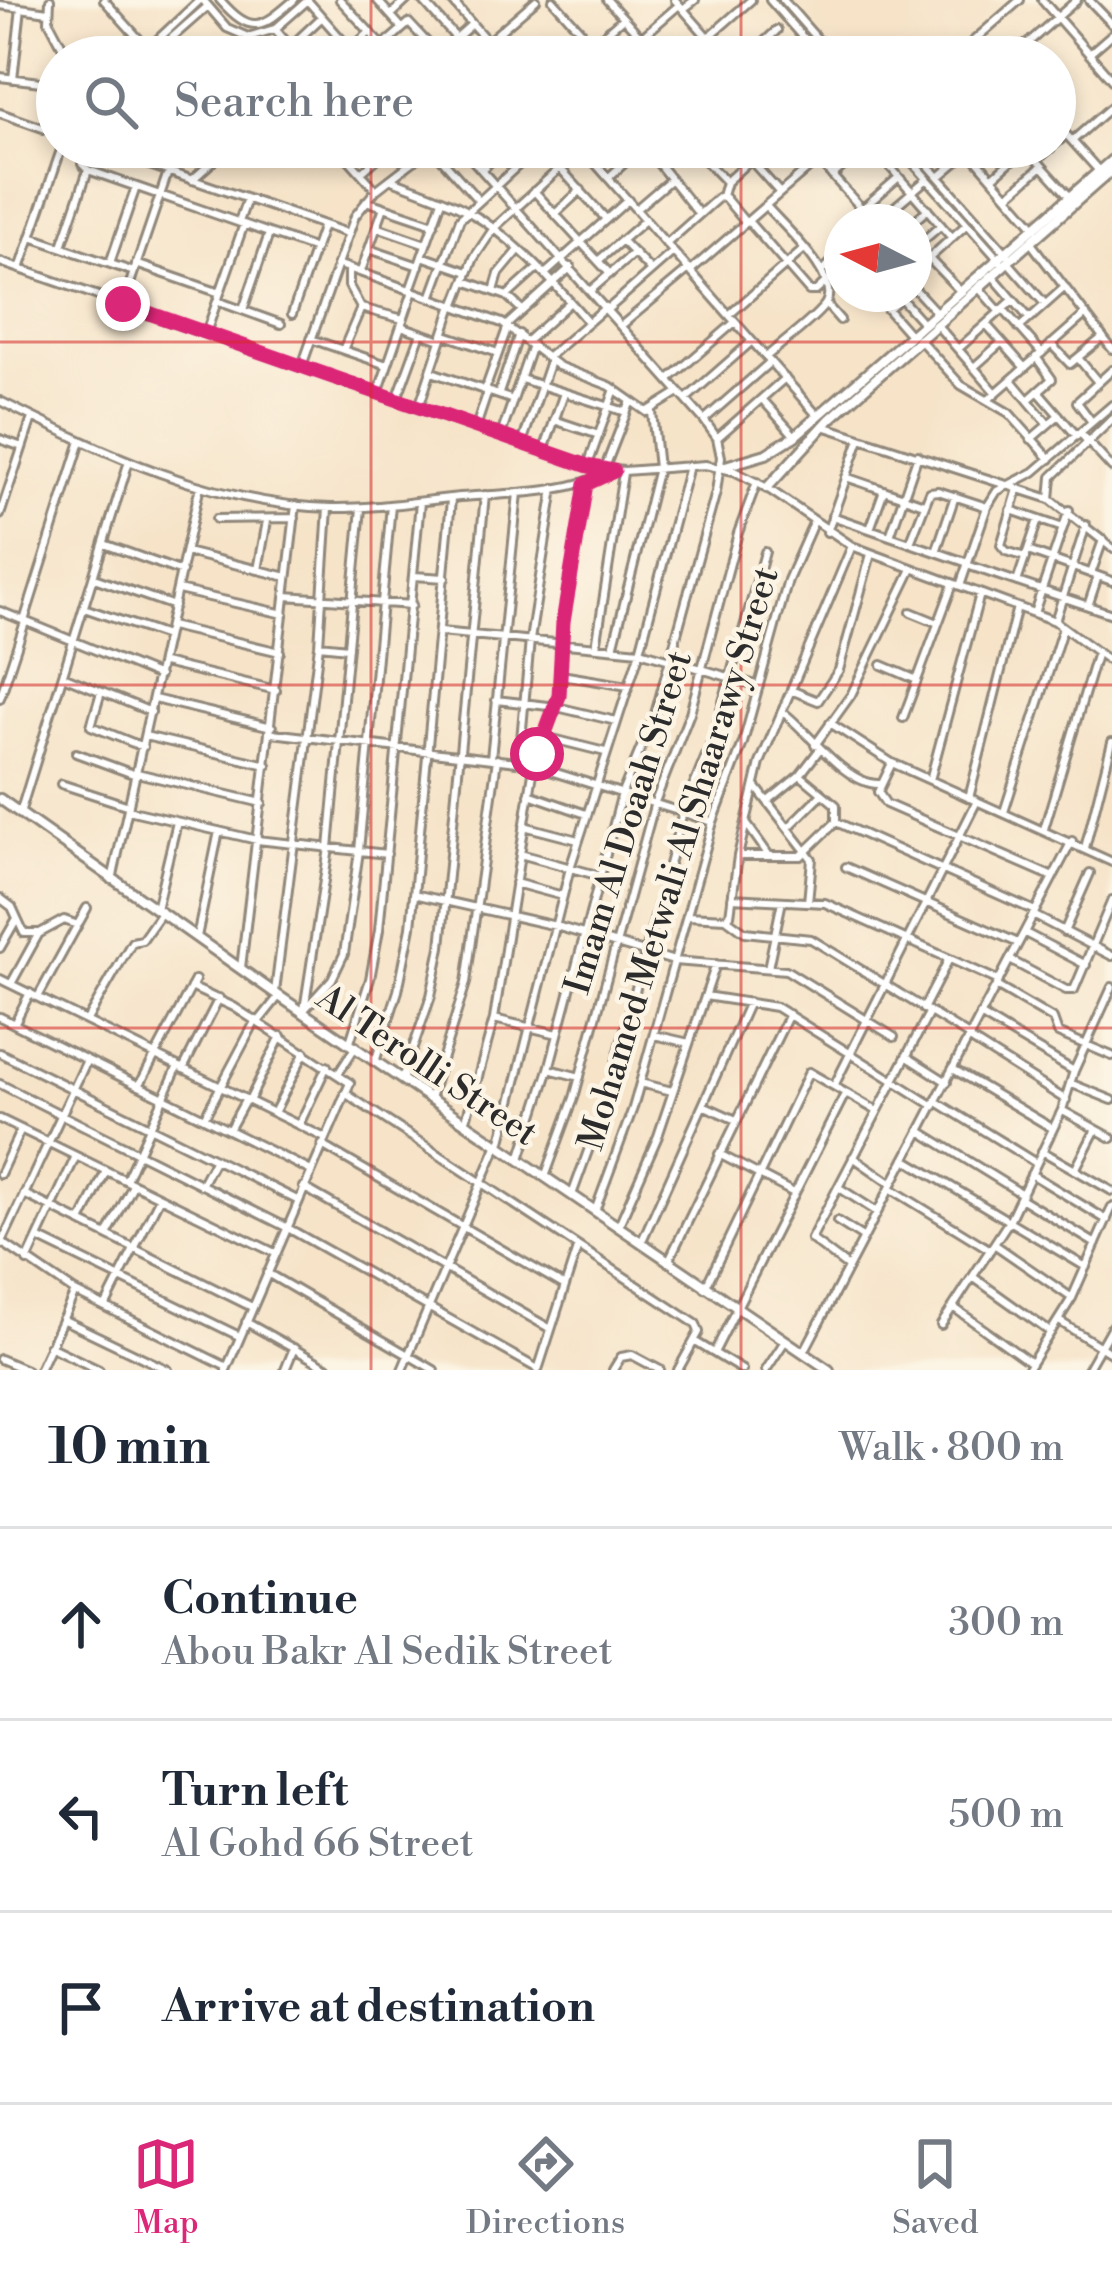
<!DOCTYPE html>
<meta charset="utf-8">
<style>
body{margin:0;font-family:"Libre Bodoni",serif;background:#f2f2f3;color:#1f2937}
.compass{position:absolute;left:824px;top:204px;width:108px;height:108px;border-radius:50%;background:#fff;box-shadow:0 6px 18px #0003;rotate:276deg}
.stop{position:absolute;width:36px;height:36px;margin:-27px;border:9px solid #db2777;border-radius:50%;background:#fff}
.stop.end{background:#db2777;border-color:#fff;box-shadow:0 3px 12px #0008}
.list{margin:0;padding:0;list-style:none}
h2{display:flex;justify-content:space-between;align-items:center;height:156px;margin:0;padding:0 48px;font-size:51px}
h2 small{font-size:39px;font-weight:400;color:#747a83}
.list li{display:grid;grid-template-columns:78px 1fr auto;gap:36px;align-items:center;box-sizing:border-box;height:192px;padding:0 48px;border-top:3px solid #e0e1e3}
.list b{display:block;font-size:45px;white-space:nowrap}
.list p{margin:0;font-size:39px;white-space:nowrap;color:#747a83}
.list em{font-size:39px;font-style:normal;color:#747a83}
.icon{flex:none;width:66px;height:66px;fill:none;stroke:currentColor;stroke-width:2;stroke-linecap:round;stroke-linejoin:round}
.map{position:relative;flex:none;width:1112px;height:1370px;overflow:hidden}
.search{position:absolute;background:#fff;box-shadow:0 6px 18px #0003;left:36px;right:36px;top:36px;height:132px;display:flex;align-items:center;gap:30px;box-sizing:border-box;padding:0 42px;border-radius:66px;color:#747a83;font-size:45px}
.sheet{height:732px;background:#fff}
nav{display:flex;justify-content:space-around;align-items:center;box-sizing:border-box;height:168px;border-top:3px solid #e0e1e3;background:#fff;font-size:33px;color:#747a83}
nav a{display:grid;justify-items:center;gap:6px}
nav .on{color:#db2777}
.map>svg:first-child{display:block}
.lines{fill:none;stroke-linecap:round;stroke-linejoin:round}
.minor-casing{stroke:#90877a;stroke-width:12}
.tertiary-casing{stroke:#90877a;stroke-width:14}
.minor{stroke:#fff;stroke-width:6}
.tertiary{stroke:#fff;stroke-width:8}
.route{stroke:#db2777;stroke-width:15}
.grid{fill:none;stroke:#d62828;stroke-width:3;stroke-opacity:0.55}
.labels{text-anchor:middle;stroke-width:9;stroke-linejoin:round;paint-order:stroke}
.street-label{font-size:36px;fill:#2b2b2b;stroke:#fcf5e5}
</style>
<div class="map">
<svg width="1112" height="1370" viewBox="0 0 1112 1370">
<rect width="100%" height="100%" fill="#fcf5e5"/>
<filter id="ink" filterUnits="userSpaceOnUse"><feTurbulence type="fractalNoise" baseFrequency=".00833" numOctaves="2"/><feDisplacementMap in="SourceGraphic" scale="24" xChannelSelector="R" yChannelSelector="G"/><feConvolveMatrix kernelMatrix="1 2 1 2 8 2 1 2 1" color-interpolation-filters="sRGB"/></filter>
<filter id="wash" filterUnits="userSpaceOnUse"><feTurbulence type="fractalNoise" baseFrequency=".004" numOctaves="4" result="noise"/><feDisplacementMap in="SourceGraphic" scale="48" xChannelSelector="R" yChannelSelector="G"/><feGaussianBlur stdDeviation="2.7" result="paint"/><feColorMatrix in="noise" values="0 0 0 0 0 0 0 0 0 0 0 0 0 0 0 0 0 1.4 0 .05"/><feComposite in="paint" operator="in"/></filter>
<g filter="url(#wash)">
<rect width="100%" height="100%" fill="#f6e3c8"/>
</g>
<g filter="url(#ink)">
<g class="lines">
<defs>
<path id="minor" d="M50,0L49,21L68,57
M104,0L148,49
M203,0L227,28L248,37L275,29L308,0
M220,0C251,35 261,29 294,0
M340,0L383,46
M377,0L402,28
M422,0L456,38
M451,0L501,57
M553,0L604,57
M607,0L659,57
M675,0L725,57
M770,0L820,57
M783,0L833,57
M1042,0L1112,80
M1089,0L1112,24
M308,1L357,57
M0,5L48,12
M683,9L695,0
M391,15L407,0
M275,29L299,57
M248,37L259,57
M641,38L679,5
M389,40L405,57
M290,47L322,17
M1089,54L1112,34
M101,57L136,36
M139,57L200,0
M150,57L208,6
M342,57L370,32
M370,57L409,23L438,54
M435,57L472,24
M470,57L536,0
M578,57L623,18
M686,57L751,0
M748,57L777,30
M955,57L1020,0
M1012,57L1077,0
M0,77L57,84
M13,79L21,8
M0,113L57,133
M1055,122L1099,171
M44,129L50,99L57,90
M1072,141L1112,106
M1055,144L1066,135
M86,147L82,164L88,170L315,249
M97,147L347,233
M338,147L376,190
M431,147L478,200
M461,147L704,420L717,438L721,457L716,492L655,714L622,793L549,1069L520,1159
M546,147L563,166
M581,147L817,415
M645,147L699,214
M692,147L726,182L722,196
M739,147L780,193
M806,147L874,222
M873,147L952,238
M899,147L1000,261
M912,147L1009,256
M1025,147L1070,197
M969,151L1035,227
M1037,160L1052,147
M659,164L676,147
M483,168L508,147
M560,168L606,219
M361,173L390,147
M832,176L866,147
M940,176L974,147
M993,177L1026,148
M608,178L642,147
M390,179C417,190 445,198 469,212C516,239 553,282 588,322
M192,180L229,147
M726,182L764,147
M534,191L610,274
M1009,195L1042,166
M366,201L434,224
M766,206C783,226 845,280 824,306C808,325 784,341 766,357
M636,209L671,179
M862,209L899,177
M555,214L581,190
M748,221L809,291H816L828,280
M239,222L247,199
M877,222L927,179
M913,222L928,209
M377,227L426,244
M31,237L134,272
M622,241L651,271
M914,243L960,291
M1031,243L1112,349
M666,244L719,197L725,198L746,223
M62,246L88,170
M917,246L941,225
M369,249L419,266
M422,256L468,272
M598,261L645,220
M0,262L595,468L624,471L705,465L734,471L767,488L852,546L1055,621L1112,663
M1008,262L1045,304
M110,263L136,187
M136,264L220,293
M337,264L502,323L558,366L610,386L647,412L679,392
M20,269L62,147
M349,269V286L361,308
M361,271L384,207
M690,271L833,147
M822,271L842,253
M914,272L967,224
M545,274L628,200
M992,275L1029,318
M465,281L507,296L522,310
M978,287L1000,312
M914,288L936,312
M410,290L442,200
M591,290L634,253
M494,291L499,274L519,250
M874,294L910,335
M897,294L923,323
M507,296L538,268
M431,298L460,219L538,147
M217,301L281,324
M123,304L168,172
M826,304L840,320
M455,306L474,258L494,228L581,149
M608,309L673,252
M888,309L905,294
M1003,309L1042,353
M243,310L269,234
M292,314L323,225
M729,315L803,250
M936,324L996,393
M986,324L1025,368
M622,325L689,269
M401,326L441,340
M1019,328L1065,287
M206,333L244,224
M445,335L498,353
M311,339L387,365
M919,339L961,385L1009,413L1050,459
M527,341L569,303
M1051,344L1070,364L1103,337
M958,349L1013,300
M343,350L361,308L403,319
M548,357L606,307
M1078,358L1098,382
M302,366L355,216L376,190L432,147
M974,367L1002,342
M432,372L513,400
M521,379L626,412
M669,379L734,323
M1011,380L1048,424
M485,390L509,323L571,267
M1038,391L1077,436
M378,393L413,291
M499,393L519,334
M397,399L421,333
M686,399L751,342
M762,399L795,436
M989,399L1086,314
M1028,400L1052,379L1036,357
M0,401C104,453 212,505 331,508C374,509 417,501 460,497C512,493 567,494 614,471
M419,407L453,305
M554,420L599,435
M704,420L769,363
M1092,422L1077,402L1112,370
M823,426L1050,499L1112,548
M476,427L488,391
M1080,433L1112,468
M501,435L532,345
M717,438L785,378
M0,439L22,447
M1031,439L1059,415
M522,443L550,361
M544,450L564,393
M588,465L615,389
M604,470L631,401
M846,477L924,504
M1018,489L1001,545L1006,551L1025,557
M1050,499L1052,477L1112,419
M1011,510L1063,528
M0,515L32,418
M832,516L968,563
M216,519L295,518
M870,529L884,490
M827,532L860,439
M890,536L918,455
M910,543L930,492L938,491L987,507
M104,544L182,572
M1028,551L1112,581
M186,552L287,577
M936,552L955,496
M967,565L1112,614
M258,570L267,521
M1091,574L1103,540
M414,576L445,578
M94,578L174,606
M1017,582L1038,520
M960,586L987,507L997,491L1034,472L1112,405
M178,590L284,614
M286,596L412,605
M1088,606L1098,576
M84,608L166,636
M0,611L159,676
M911,612L938,623
M1034,613L1069,510
M24,621L81,441
M1055,621L1086,525
M170,626L280,652
M440,632L640,651L759,686
M319,645L348,648
M596,647L623,473
M613,648L658,468L652,412
M163,663L276,690
M882,665L917,680
M561,675L628,686
M63,676L151,712
M793,691L818,701L839,670L871,554
M101,692L91,726L143,747
M0,698L25,622
M154,699L272,727
M496,700L557,707L616,721
M784,713C809,732 846,785 879,784
M903,718L953,584
M830,723L892,763L1112,862
M272,733L534,764
M145,736L267,765
M545,737L605,752
M815,745L851,695L912,569
M76,753L136,775
M491,758L518,493
M519,762L530,640L554,488
M892,763L878,792L886,804L1053,877
M534,766L713,822
M137,773L262,803
M930,780L980,594
M61,784L129,806
M756,787L812,859L808,902
M529,794L586,814
M969,798L1017,607
M768,801L800,775L820,749
M128,810L257,840L387,854
M1004,812L1063,627
M20,813L129,461
M836,822L1035,911
M746,823L768,854
M524,826L578,840
M789,827L822,794
M1044,829L1097,652
M1085,848L1112,742
M520,854L600,876
M739,856H801L836,822V805L800,775
M846,867L1018,943
M112,880L200,486
M515,883L563,896
M414,894L556,926L674,961L786,970L894,1037
M0,898L12,907L24,933H40L64,920L78,925
M732,898L825,903L999,981
M156,909L177,822
M1033,915L1112,956
M688,916L726,918L730,915L738,856L760,763L852,546
M726,918L745,932L811,939L969,1036
M1064,932L1090,873
M1025,933L1086,965
M197,937L219,831
M0,948L16,920
M1010,960L1066,990H1074L1112,900
M241,968L296,505
M768,968L782,901
M0,979L325,1138
M11,984L38,935
M996,986L1053,1019L1058,1033L1112,1056
M191,987L234,1007L350,1083L226,1370
M275,992L319,645L328,508
M705,996L776,1007L934,1106
M38,997L87,908
M923,1009L949,959
M304,1010L332,979L344,954L359,851L391,505
M304,1010L329,848L361,508
M980,1015L1074,1071
M0,1017L309,1170
M494,1019L558,1034
M87,1020L132,942L142,940L161,913
M259,1021L279,996
M14,1024L30,993
M654,1035L689,1043
M968,1038L1066,1100
M350,1042L370,979L379,930L420,502
M0,1053L297,1200
M906,1056L947,1082
M376,1059L398,991L411,927L451,500
M183,1069L219,998
M549,1069L580,1077
M953,1069L1052,1128
M338,1074L356,1046
M403,1077L431,996L441,947L485,495
M640,1083L672,1091
M0,1084L286,1227L538,1369
M1072,1084L1112,1100
M139,1086L195,980
M834,1086L977,801
M345,1093L696,1324L699,1332L678,1370
M431,1095L466,983L497,759
M249,1101L281,1036
M937,1102L1036,1163
M705,1106L736,1120
M1063,1111L1112,1138
M274,1113L305,1052
M204,1118L256,1020
M0,1119L275,1253
M466,1120L494,1019L534,766L559,696L563,622L586,484
M299,1125L327,1066
M229,1130L246,1099
M920,1131L1022,1194
M322,1145L565,1286
M500,1145L570,868L640,651L689,466
M1042,1151L1112,1191
M719,1154L794,1193
M853,1157L892,1184
M905,1159L1086,1267
M1075,1170L1095,1131
M0,1174L21,1129
M1031,1174L1107,1220
M545,1177L574,1098L655,802L690,713L738,533L757,482
M126,1180L178,1066
M201,1185L215,1159
M303,1187L551,1329
M838,1187L877,1212
M890,1188L989,1249
M24,1194L252,1307
M572,1195L605,1104L683,812L712,741L765,552
M1020,1198L1096,1244
M595,1211L633,1108L713,822L743,743L788,580L814,521
M837,1221L864,1238
M81,1222L106,1171
M618,1227L658,1136L716,964
M107,1235L133,1185
M38,1238L239,1336
M0,1241L75,1292L227,1367
M2,1242L87,1060
M641,1243L749,1002
M994,1244L1072,1298
M27,1261L76,1156
M668,1262L789,1014
M848,1267L811,1239L929,1013
M267,1273L434,1370
M973,1277L1050,1332
M705,1288L809,1072L877,1111
M105,1307L160,1197
M953,1307L1031,1363
M62,1319L168,1370
M1059,1321L1112,1354
M246,1322L332,1370
M941,1325L1009,1221L1062,1110L1074,1071L1112,987
M694,1341L742,1370
M49,1346L99,1370
M804,1352L1072,841
M714,1353L845,1094
M0,1359L26,1370
M39,1370L75,1292
M285,1370L294,1348
M402,1370L498,1144
M538,1370L577,1249
M613,1370L621,1357L632,1355L660,1370
M766,1370L785,1341
M1027,1370L1072,1298L1112,1207
M1087,1370L1112,1326"/>
<path id="tertiary" d="M722,467L766,454L795,436L1112,160
M767,488L830,419L1112,170
M0,799L279,996L829,1370"/>
</defs>
<use href="#minor" class="minor-casing"/>
<use href="#tertiary" class="tertiary-casing"/>
<use href="#minor" class="minor"/>
<use href="#tertiary" class="tertiary"/>
</g>
</g>
<g class="lines" filter="url(#ink)">
<path class="route" d="M123,304L588,466L614,471L586,484L563,622L559,696L537,754"/>
</g>
<path class="grid" d="M371,0V57M741,0V57M371,147V1370M741,147V1370M0,342H1112M0,685H1112M0,1028H1112"/>
<g class="labels">
<g class="street-label">
<text transform="translate(627 822) rotate(-73)" y="13">Imam Al Doaah Street</text>
<text transform="translate(677 858) rotate(-73)" y="13">Mohamed Metwali Al Shaarawy Street</text>
<text transform="translate(428 1064) rotate(34)" y="13">Al Terolli Street</text>
</g>
</g>
</svg>
<svg class="compass" viewBox="-18 -18 36 36"><path d="M0-13l5 13h-10z" fill="#e53935"/><path d="M0 13l5-13h-10z" fill="#747a83"/></svg>
<div class="stop" style="left:537px;top:754px"></div>
<div class="stop end" style="left:123px;top:304px"></div>
<div class="search"><svg class="icon" aria-label="search" viewBox="0 0 24 24"><circle cx="10" cy="10" r="6"/><path d="M15 15l6 6"/></svg>Search here</div>
</div>
<section class="sheet">
<h2>10 min<small>Walk · 800 m</small></h2>
<ul class="list">
<li><svg class="icon" aria-label="ahead" viewBox="0 0 24 24"><path d="M12 20V5M6 11l6-6 6 6"/></svg><div><b>Continue</b><p>Abou Bakr Al Sedik Street</p></div><em>300 m</em></li>
<li><svg class="icon" aria-label="left" viewBox="0 0 24 24"><path d="M17 20v-9H6M10 6l-5 5 5 5"/></svg><div><b>Turn left</b><p>Al Gohd 66 Street</p></div><em>500 m</em></li>
<li><svg class="icon" aria-label="arrive" viewBox="0 0 24 24"><path d="M6 21V4h12l-3 4 3 4H6"/></svg><div><b>Arrive at destination</b></div></li>
</ul>
</section>
<nav>
<a class="on"><svg class="icon" aria-label="map" viewBox="0 0 24 24"><path d="M3 6l6-2 6 2 6-2v14l-6 2-6-2-6 2zM9 4v14M15 6v14"/></svg>Map</a>
<a><svg class="icon" aria-label="directions" viewBox="0 0 24 24"><path d="M12 3l9 9-9 9-9-9zM9 14v-3h6M13 9l2 2-2 2"/></svg>Directions</a>
<a><svg class="icon" aria-label="saved" viewBox="0 0 24 24"><path d="M7 4h10v16l-5-4-5 4z"/></svg>Saved</a>
</nav>
